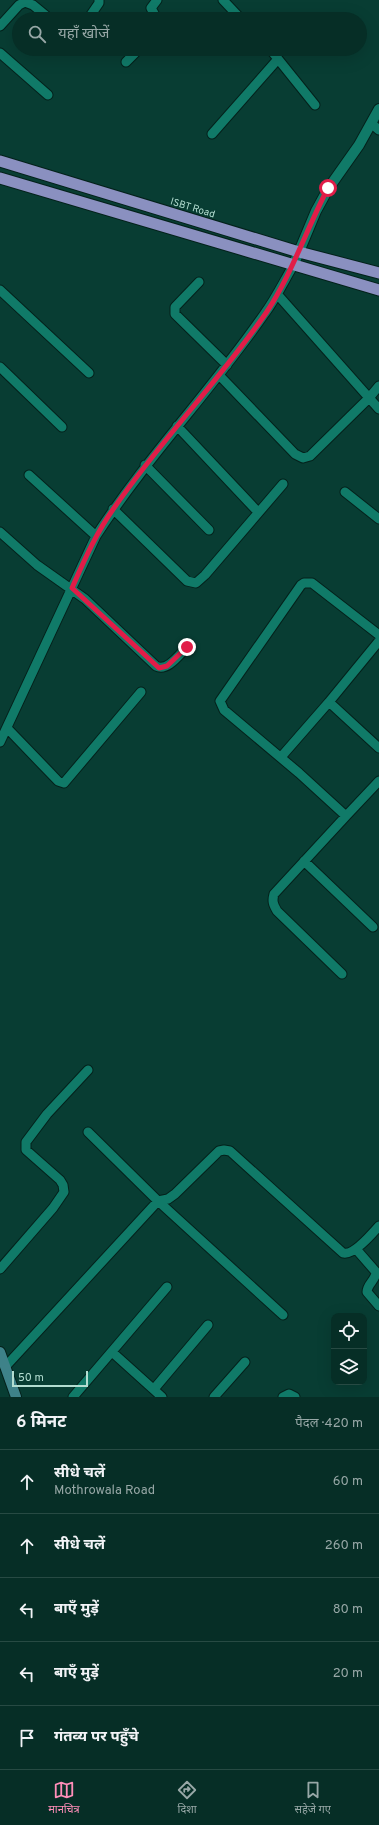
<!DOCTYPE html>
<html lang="hi">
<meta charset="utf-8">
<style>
body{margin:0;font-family:Overpass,"Noto Sans Devanagari",sans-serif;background:#143a32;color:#f1f3f6}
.controls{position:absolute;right:12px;bottom:12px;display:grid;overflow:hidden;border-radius:8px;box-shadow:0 4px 16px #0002}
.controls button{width:36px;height:36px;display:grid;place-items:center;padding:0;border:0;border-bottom:1px solid #274a43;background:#062e26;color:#f1f3f6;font:20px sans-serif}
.scale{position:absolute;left:12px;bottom:10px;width:76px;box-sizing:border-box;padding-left:4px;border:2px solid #b3ddd1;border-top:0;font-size:11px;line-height:14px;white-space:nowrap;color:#b3ddd1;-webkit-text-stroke:3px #083d33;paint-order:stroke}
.stop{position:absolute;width:12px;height:12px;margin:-9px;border:3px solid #e11d48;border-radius:50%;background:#fff}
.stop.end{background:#e11d48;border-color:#fff;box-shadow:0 1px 4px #0008}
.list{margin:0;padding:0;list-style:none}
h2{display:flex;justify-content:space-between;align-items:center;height:52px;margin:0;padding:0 16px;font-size:17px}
h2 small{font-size:13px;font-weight:400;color:#98a8a7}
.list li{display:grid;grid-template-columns:26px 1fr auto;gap:12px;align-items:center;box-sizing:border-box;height:64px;padding:0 16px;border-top:1px solid #274a43}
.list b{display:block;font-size:15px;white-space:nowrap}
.list p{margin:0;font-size:13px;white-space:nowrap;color:#98a8a7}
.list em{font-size:13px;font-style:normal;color:#98a8a7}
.icon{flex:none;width:22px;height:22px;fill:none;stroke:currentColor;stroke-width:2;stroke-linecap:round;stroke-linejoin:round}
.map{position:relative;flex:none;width:379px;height:1397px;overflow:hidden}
.search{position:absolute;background:#062e26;box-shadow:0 4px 16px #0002;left:12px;right:12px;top:12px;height:44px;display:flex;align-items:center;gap:10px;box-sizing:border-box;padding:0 14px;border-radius:22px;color:#98a8a7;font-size:15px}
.sheet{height:372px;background:#062e26}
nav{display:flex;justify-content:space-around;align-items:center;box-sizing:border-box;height:56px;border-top:1px solid #274a43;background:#062e26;font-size:11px;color:#98a8a7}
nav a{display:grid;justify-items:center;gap:2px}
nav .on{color:#ff8eb9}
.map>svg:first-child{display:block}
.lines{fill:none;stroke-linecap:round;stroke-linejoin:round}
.minor-casing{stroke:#04211b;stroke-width:11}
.tertiary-casing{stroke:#04211b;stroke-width:12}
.secondary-casing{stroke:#04211b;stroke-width:12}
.trunk-casing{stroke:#04211b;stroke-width:13}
.minor{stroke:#107a68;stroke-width:9}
.tertiary{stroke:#107a68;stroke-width:10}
.secondary{stroke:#3e8289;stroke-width:10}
.trunk{stroke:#8a90c0;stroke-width:11}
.route{stroke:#e11d48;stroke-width:5}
.labels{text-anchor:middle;stroke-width:3;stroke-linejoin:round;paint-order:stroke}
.street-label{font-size:10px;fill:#b3ddd1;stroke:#083d33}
</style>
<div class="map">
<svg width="379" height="1397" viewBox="0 0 379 1397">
<rect width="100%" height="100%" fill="#083d33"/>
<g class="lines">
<defs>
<path id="minor" d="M157,0L151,8L157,19
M223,0L241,19
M88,19L99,3V0
M0,26L19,5L25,2L33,5L50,19
M270,49L315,105
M0,53L48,95
M126,62L139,49
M372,124L379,130
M212,134L278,59
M199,282L175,307V314L227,365
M0,290L89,373
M277,294L379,409
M0,367L62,427
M219,375L295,454L303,458L310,456L369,398L379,386
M177,426L258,512
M145,465L209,530
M29,475L96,536
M345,492L379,519
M113,509L187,581L196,583L205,575L283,484
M0,532L37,565L85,599L156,666C167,672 179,655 187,647
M379,635L312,583H304L301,585L220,701L224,710L299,773L346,816L379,781
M329,702L379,641
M7,728L58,781L64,783L141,692
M0,742L96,536C147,457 212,390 265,313C276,298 284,281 293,266
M281,757L329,702L379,748
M304,861L373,927
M342,974L277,911C273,904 272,901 274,894L346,816
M88,1132L158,1201L283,1315
M356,1249L376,1272C376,1280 367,1284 367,1292L379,1306
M0,1269L53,1208L64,1192L63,1185L60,1180L26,1150V1142L47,1114L88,1070
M112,1352L162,1397
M5,1367L158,1201L168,1199L175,1194L219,1151L224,1150L230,1151L343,1253C353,1256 372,1234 379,1226
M154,1389L208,1325
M73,1397L167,1287
M214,1397L245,1362
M283,1397L289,1394L295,1397"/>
<path id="tertiary" d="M293,266L316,211L328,189L359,145L379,109"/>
<path id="secondary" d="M0,1352L16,1397"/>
<path id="trunk" d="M0,161L299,252L379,273
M0,178L379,290"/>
</defs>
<use href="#minor" class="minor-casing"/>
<use href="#tertiary" class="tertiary-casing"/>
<use href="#secondary" class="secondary-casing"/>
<use href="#trunk" class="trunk-casing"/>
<use href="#minor" class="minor"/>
<use href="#tertiary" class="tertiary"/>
<use href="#secondary" class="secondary"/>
<use href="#trunk" class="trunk"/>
</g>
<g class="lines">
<path class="route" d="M187,647L167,666L159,668L72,588C84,561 96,533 114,508C161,440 219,381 266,313C292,274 306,230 328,188"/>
</g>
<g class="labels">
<g class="street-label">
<text transform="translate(193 207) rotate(17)" y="4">ISBT Road</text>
</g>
</g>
</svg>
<div class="controls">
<button><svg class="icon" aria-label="locate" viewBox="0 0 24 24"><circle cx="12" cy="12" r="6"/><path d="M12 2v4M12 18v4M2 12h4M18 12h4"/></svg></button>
<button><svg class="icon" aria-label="layers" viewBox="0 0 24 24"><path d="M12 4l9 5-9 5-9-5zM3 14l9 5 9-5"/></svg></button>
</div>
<div class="scale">50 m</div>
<div class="stop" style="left:328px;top:188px"></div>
<div class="stop end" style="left:187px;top:647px"></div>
<div class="search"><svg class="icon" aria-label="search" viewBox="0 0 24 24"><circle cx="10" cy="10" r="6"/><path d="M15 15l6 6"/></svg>यहाँ खोजें</div>
</div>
<section class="sheet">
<h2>6 मिनट<small>पैदल · 420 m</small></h2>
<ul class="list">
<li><svg class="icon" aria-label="ahead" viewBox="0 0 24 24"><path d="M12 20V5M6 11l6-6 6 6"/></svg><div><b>सीधे चलें</b><p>Mothrowala Road</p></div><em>60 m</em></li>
<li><svg class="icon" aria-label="ahead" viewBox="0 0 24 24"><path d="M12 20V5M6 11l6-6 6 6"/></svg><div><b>सीधे चलें</b></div><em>260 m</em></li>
<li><svg class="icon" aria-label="left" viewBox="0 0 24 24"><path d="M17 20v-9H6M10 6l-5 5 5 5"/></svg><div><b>बाएँ मुड़ें</b></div><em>80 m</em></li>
<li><svg class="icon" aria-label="left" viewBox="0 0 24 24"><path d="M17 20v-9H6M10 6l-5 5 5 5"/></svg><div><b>बाएँ मुड़ें</b></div><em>20 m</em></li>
<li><svg class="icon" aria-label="arrive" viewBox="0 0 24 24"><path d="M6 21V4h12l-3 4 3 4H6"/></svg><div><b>गंतव्य पर पहुँचे</b></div></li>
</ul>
</section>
<nav>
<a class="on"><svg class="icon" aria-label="map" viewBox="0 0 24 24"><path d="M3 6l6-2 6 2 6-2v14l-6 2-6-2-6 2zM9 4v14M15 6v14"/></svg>मानचित्र</a>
<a><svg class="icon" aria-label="directions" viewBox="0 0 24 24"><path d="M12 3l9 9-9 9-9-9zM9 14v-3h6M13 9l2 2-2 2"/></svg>दिशा</a>
<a><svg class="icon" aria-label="saved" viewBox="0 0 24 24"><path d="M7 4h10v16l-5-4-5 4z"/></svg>सहेजे गए</a>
</nav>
